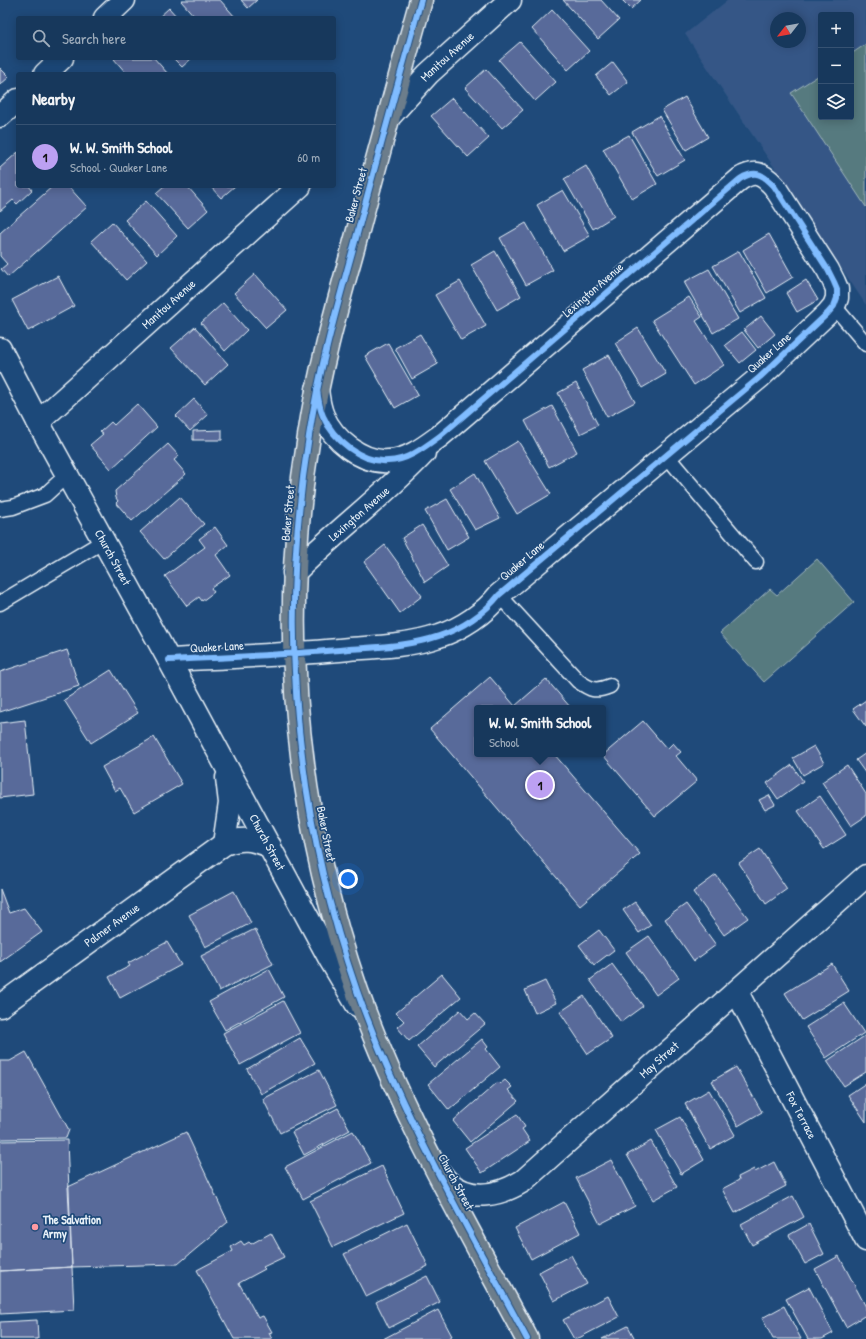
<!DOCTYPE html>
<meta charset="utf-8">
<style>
body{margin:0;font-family:"Patrick Hand",sans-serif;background:#203f62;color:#f1f3f6}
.controls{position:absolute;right:12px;top:12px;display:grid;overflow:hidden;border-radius:4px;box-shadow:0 2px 10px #0003}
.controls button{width:36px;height:36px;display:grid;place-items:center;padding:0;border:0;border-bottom:1px solid #365272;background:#17385c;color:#f1f3f6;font:20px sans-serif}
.compass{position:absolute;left:770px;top:12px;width:36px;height:36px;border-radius:50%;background:#17385c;box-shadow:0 2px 10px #0003;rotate:239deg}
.you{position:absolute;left:348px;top:879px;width:14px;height:14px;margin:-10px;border:3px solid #fff;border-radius:50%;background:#1a73e8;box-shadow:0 0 0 6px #1a73e833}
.badge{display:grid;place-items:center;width:26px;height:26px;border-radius:50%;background:#bca0f2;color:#111;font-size:13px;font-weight:700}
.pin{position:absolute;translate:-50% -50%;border:2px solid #fff;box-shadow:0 1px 4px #0006}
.popup{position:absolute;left:474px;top:705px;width:132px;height:52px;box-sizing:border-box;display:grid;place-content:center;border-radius:4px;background:#17385c;filter:drop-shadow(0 1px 3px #0005);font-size:13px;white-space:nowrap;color:#9eacbb}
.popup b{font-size:15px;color:#f1f3f6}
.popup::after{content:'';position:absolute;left:50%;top:100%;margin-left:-8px;border:8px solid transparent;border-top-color:#17385c}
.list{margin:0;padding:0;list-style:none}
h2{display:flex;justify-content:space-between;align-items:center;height:52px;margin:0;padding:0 16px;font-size:17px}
h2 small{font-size:13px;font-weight:400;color:#9eacbb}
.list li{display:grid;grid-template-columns:26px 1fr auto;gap:12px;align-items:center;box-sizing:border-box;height:64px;padding:0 16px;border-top:1px solid #365272}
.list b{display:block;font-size:15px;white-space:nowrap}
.list p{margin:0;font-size:13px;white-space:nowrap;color:#9eacbb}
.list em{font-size:13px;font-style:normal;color:#9eacbb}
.icon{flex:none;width:22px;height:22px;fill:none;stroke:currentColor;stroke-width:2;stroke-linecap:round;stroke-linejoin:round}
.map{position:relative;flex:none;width:866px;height:1339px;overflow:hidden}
.search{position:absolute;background:#17385c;box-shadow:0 2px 10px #0003;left:16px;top:16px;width:320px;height:44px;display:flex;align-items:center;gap:10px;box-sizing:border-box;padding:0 14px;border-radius:4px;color:#9eacbb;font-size:15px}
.panel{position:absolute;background:#17385c;box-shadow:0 2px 10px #0003;left:16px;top:72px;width:320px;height:116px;border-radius:4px}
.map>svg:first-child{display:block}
.built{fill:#345786;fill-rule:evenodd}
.green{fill:#577a7f;stroke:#a0b6bc}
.building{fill:#596b9a;stroke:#e8f1f8}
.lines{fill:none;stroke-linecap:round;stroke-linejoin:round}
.lane-casing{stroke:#e8f1f8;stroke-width:17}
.street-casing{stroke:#e8f1f8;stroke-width:25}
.highway-casing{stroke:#e8f1f8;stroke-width:25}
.lane{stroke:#1f4a7a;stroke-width:14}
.street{stroke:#1f4a7a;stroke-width:22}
.highway{stroke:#6c7d8b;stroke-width:22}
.cycleway-casing{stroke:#1f4a7a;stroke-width:8}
.cycleway{stroke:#80bcff;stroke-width:6}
.poi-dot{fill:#ff9aa2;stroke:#1f4a7a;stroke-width:1.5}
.labels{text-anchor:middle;stroke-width:3.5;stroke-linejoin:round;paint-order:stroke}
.street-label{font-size:12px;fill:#e8f1f8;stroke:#1f4a7a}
.poi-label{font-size:12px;font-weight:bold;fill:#e8f1f8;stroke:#1f4a7a;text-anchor:start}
</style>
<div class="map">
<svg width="866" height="1339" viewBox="0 0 866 1339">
<rect width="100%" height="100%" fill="#1f4a7a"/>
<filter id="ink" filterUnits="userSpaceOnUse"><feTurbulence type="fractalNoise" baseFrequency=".025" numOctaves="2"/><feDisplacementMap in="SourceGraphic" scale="8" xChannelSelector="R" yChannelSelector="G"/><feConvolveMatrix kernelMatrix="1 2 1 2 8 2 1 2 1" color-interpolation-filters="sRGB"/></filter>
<g filter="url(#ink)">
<path class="built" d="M728,0H866V305L685,34ZM821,15H851V117H821ZM776,18H800V42H776Z"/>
<path class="green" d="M866,44V207L791,93L821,74V117H851V54Z
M817,559L854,602L764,682L720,633L770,589L777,595Z"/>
<path class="building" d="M182,0H220L236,18H196L181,1Z
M241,0H257L248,8Z
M563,0H601L619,20L598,39Z
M622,0H641L631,9Z
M169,8L178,18H158Z
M552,10L589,51L568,70L532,29Z
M520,42L556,82L535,101L499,60Z
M116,58H154L168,74H127L114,59Z
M173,58H192L182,67Z
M613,62L628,82L611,95L596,76Z
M0,68L9,77L0,85Z
M486,69L523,110L502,128L465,88Z
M685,97L708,137L686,150L662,110Z
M452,98L489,138L468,157L431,116Z
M659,116L685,160L658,176L632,132Z
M629,135L657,184L632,199L603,149Z
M18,152V186H29L32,190L17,204L13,200L0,211V168Z
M586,166L614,216L593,229L564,179Z
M53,186H68L87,207L8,277L1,269L7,264L0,256V233Z
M164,186H187L208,210L188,228L156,193Z
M210,186H235L221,198Z
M563,190L590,236L563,251L537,205Z
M146,201L177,236L157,255L125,220Z
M112,222L147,261L126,280L91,241Z
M526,223L553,270L526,285L500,238Z
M769,234L793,277L767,293L743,250Z
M495,251L521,296L497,310L471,265Z
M739,251L766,298L740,313L713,266Z
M709,269L738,319L713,333L684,282Z
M255,274L287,310L266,328L234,293Z
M58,276L74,306L28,331L12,300Z
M806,280L818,300L797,312L786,293Z
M460,281L486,326L461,340L435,295Z
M689,297L702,317L696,321L724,365L694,385L652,320Z
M223,303L247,330L225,351L201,323Z
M761,316L775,334L758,348L744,330Z
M195,327L228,364L205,385L171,348Z
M638,328L666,374L642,388L615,343Z
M742,332L756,350L740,363L725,345Z
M420,334L438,364L412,379L395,348Z
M388,343L418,395L395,408L365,356Z
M609,355L635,402L607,417L582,370Z
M576,383L598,425L580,434L558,393Z
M194,399L208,415L190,431L176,416Z
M137,404L157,427L111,469L90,445L103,434L100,432L111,422L114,425Z
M552,406L577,452L549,467L525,421Z
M222,430V440H193V431Z
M518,441L551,494L517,514L485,461Z
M168,444L179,456L174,460L186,474L132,521L116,503L118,501L116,498L115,491Z
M475,473L500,518L475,530L450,489Z
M180,497L204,524L164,559L140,532Z
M447,499L469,537L447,550L425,511Z
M422,525L448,566L425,582L402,538Z
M215,527L228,545L216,555L230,575L211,588L214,592L202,601L199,597L187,606L165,576L205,547L199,539Z
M385,545L422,596L400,613L364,562Z
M67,650L79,686L0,712V672Z
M111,670L138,713L91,743L64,700Z
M490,677L515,706L546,679L571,708H477V754H554L640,854L580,905L430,729Z
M866,700V727L853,709Z
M25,720L33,794L0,798V723Z
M643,721L667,749L673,743L681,752L676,756L697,781L655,816L603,755Z
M154,737L182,784L134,812L120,788L115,791L102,767Z
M814,746L824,763L803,775L793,758Z
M866,753V774L856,760Z
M792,765L803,781L778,799L767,783Z
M847,765L866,794V816L851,826L822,782Z
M769,795L775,805L765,810L759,800Z
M820,796L846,835L824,849L798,811Z
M760,849L787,889L766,904L739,863Z
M716,875L748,918L724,935L693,892Z
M0,889L9,913L24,908L42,932L0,962Z
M234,891L251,923L205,947L189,915Z
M635,902L651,925L639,933L623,910Z
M686,904L716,945L694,961L665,919Z
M255,929L273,964L219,991L201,956Z
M599,930L614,950L594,965L579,945Z
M649,936L679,978L656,995L626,952Z
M167,942L181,965L120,998L109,977L130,966L128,963Z
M612,964L643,1006L621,1022L590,980Z
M832,964L849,991L802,1020L785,993Z
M269,969L284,997L225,1030L209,1002Z
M442,974L461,997L409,1041L397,1027L404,1021L396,1013Z
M545,981L556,1003L535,1013L525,990Z
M584,996L612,1038L588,1054L560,1012Z
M283,1001L300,1033L240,1065L223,1033Z
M844,1003L864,1033L826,1058L806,1027Z
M460,1010L468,1019L475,1013L485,1024L434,1067L417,1047Z
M866,1035V1072L844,1086L827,1061Z
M300,1038L315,1063L261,1094L247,1069Z
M482,1039L488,1047L486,1049L500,1067L449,1110L428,1084Z
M26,1052L69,1130L66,1138L0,1139V1061H10Z
M736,1067L762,1112L738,1126L712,1081Z
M319,1070L337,1105L280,1133L263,1099Z
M505,1080L512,1087L508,1090L518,1101L470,1142L453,1121L498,1082L500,1084Z
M866,1083V1122L848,1095Z
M709,1090L735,1135L710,1149L685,1104Z
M338,1108L350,1130L304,1155L292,1132Z
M517,1114L525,1127L522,1129L530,1141L482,1173L465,1148Z
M680,1117L704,1160L681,1174L656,1130Z
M353,1131L371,1163L303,1199L285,1167Z
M186,1132L228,1222L178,1264L72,1267L68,1187Z
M67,1140L72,1267L0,1271V1141Z
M651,1141L677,1187L653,1200L627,1155Z
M611,1160L635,1206L600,1224L576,1178Z
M774,1162L786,1186L735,1213L722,1189L739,1180L738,1177L754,1169L755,1172Z
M382,1166L404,1213L333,1247L310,1201Z
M793,1196L804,1217L752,1245L741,1224Z
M564,1202L580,1233L531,1259L515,1228Z
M407,1223L428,1266L366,1297L344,1254Z
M809,1224L824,1254L805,1264L789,1235Z
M271,1233L284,1257L263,1267L265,1269L239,1283L258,1318L263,1316L272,1332L269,1333L272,1339H234L197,1270L233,1251L231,1247L241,1241L244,1245L249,1242L251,1244Z
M571,1255L587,1284L554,1301L539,1272Z
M839,1256L866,1307V1315L846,1327L815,1269Z
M72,1267L74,1310L0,1314V1271Z
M427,1276L440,1302L389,1328L376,1302Z
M809,1287L833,1333L822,1339H808L786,1299Z
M608,1296L619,1317L577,1339H574L563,1320Z
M784,1306L801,1339H773L762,1318Z
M438,1310L452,1336L447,1339H383Z
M37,1320L38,1339H0V1322Z
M628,1326L635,1339H602Z"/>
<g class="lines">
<defs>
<path id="lane" d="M834,306L866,344
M666,455L756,562
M0,509L13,507L45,495L67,475
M499,595L578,681C591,690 595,692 610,686
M0,603L104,541"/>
<g id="street">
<path d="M105,18L124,0"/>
<path d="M45,74L62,58"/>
<path d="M0,116L18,100"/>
<path id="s1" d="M389,117L428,74L510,0"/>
<path id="s2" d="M0,349L38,422L169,660L331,961L357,1005"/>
<path id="s3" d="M38,422L300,186"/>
<path id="s4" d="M294,573C336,531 384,496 424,453"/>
<path d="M169,660C229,657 289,655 349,649C379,647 410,646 439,636C461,629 485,613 499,595L760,377L828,313L834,306L837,298V289L834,282L828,270L774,186C762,173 755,170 740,179L440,436C425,447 407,461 388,461C361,463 333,439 323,416C319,407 318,398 317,389"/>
<path d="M224,844L230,803L227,778"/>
<path id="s5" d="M737,992L866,1240"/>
<path id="s6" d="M0,1006L224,844C243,837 251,839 270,846"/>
<path id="s7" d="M438,1171C442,1175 445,1180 449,1183C472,1202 500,1195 523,1181L866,876"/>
</g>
<path id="highway" d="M421,0C399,79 377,158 356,238C338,303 319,369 309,436C278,626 294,810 357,991C400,1113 467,1226 527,1339"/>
</defs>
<use href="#lane" class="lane-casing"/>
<use href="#street" class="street-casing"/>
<use href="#highway" class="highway-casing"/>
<use href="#lane" class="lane"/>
<use href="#street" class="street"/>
<use href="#highway" class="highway"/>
<defs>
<path id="cycleway" d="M421,0C399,79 377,158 356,238C338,303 319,369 309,436C278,626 294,810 357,991C400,1113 467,1226 527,1339
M169,660C229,657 289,655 349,649C379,647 410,646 439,636C461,629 485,613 499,595L760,377L828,313L834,306L837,298V289L834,282L828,270L774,186C762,173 755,170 740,179L440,436C425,447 407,461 388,461C361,463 333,439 323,416C319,407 318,398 317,389"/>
</defs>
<use href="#cycleway" class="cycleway-casing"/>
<use href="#cycleway" class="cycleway"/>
</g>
</g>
<circle class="poi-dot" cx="35" cy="1227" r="4"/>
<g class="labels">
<g class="street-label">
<text dy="4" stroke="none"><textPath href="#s1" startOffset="84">Manitou Avenue</textPath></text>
<text transform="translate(356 195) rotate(-75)" y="4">Baker Street</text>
<text transform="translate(593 290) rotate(-41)" y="4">Lexington Avenue</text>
<text dy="4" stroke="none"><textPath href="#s3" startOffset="176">Manitou Avenue</textPath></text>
<text transform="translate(769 353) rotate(-42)" y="4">Quaker Lane</text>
<text transform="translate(288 513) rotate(-85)" y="4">Baker Street</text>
<text dy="4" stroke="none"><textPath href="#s4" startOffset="88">Lexington Avenue</textPath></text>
<text dy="4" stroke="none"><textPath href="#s2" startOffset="237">Church Street</textPath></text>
<text transform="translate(522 561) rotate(-40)" y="4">Quaker Lane</text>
<text transform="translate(217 647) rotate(-3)" y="4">Quaker Lane</text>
<text transform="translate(326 834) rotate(79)" y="4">Baker Street</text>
<text dy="4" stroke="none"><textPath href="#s2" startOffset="561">Church Street</textPath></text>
<text dy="4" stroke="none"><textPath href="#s6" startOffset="138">Palmer Avenue</textPath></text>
<text dy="4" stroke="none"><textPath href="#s7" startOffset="278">May Street</textPath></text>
<text dy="4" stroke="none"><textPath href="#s5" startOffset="139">Fox Terrace</textPath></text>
<text transform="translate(456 1182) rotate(62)" y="4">Church Street</text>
</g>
<g class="poi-label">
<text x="43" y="1224">The Salvation<tspan x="43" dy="14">Army</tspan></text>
</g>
</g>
</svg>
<div class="controls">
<button>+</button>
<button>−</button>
<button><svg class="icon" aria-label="layers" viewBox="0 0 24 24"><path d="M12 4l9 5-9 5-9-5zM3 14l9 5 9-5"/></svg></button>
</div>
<svg class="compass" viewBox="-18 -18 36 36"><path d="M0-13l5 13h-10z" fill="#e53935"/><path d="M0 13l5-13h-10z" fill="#9eacbb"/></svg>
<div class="you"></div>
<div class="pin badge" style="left:540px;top:785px">1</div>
<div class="popup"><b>W. W. Smith School</b>School</div>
<div class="search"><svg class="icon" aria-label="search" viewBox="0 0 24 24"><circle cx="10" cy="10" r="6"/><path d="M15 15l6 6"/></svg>Search here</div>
<section class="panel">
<h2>Nearby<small></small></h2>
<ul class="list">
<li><span class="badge">1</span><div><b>W. W. Smith School</b><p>School · Quaker Lane</p></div><em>60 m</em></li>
</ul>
</section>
</div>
